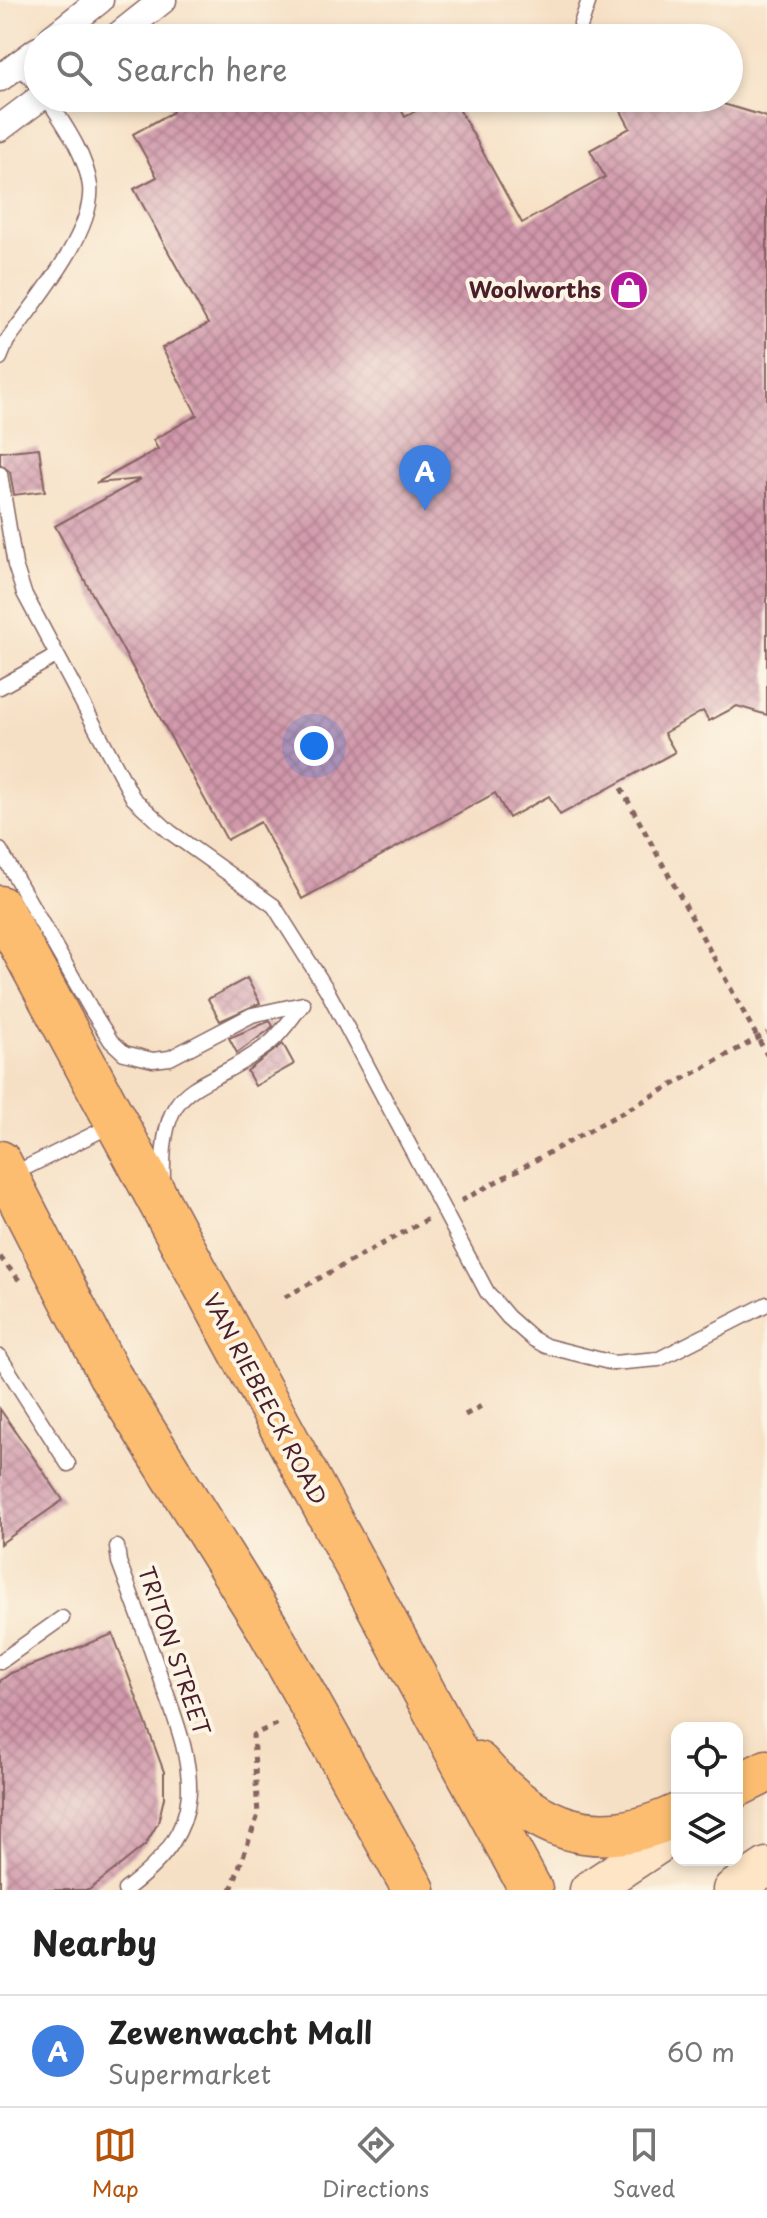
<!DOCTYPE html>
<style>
body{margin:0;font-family:"Playpen Sans",sans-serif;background:#f2f2f2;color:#222}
.controls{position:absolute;right:24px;bottom:24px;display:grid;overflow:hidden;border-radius:16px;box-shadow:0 4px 12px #0003}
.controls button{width:72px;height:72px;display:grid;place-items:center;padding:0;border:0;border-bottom:2px solid #e0e0e0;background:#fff;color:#222;font:40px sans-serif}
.you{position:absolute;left:314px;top:746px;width:28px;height:28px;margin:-20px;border:6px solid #fff;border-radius:50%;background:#1a73e8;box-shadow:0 0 0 12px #1a73e833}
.badge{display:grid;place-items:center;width:52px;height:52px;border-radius:50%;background:#b45309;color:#fff;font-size:26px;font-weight:700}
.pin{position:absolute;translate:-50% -66px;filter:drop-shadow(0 2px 4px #0008)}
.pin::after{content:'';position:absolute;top:42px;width:28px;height:24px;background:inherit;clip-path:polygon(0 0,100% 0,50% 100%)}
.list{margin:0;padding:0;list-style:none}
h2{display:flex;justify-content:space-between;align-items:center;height:104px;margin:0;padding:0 32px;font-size:34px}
h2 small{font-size:26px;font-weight:400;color:#767676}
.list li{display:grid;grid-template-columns:52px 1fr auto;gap:24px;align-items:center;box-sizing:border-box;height:112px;padding:0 32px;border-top:2px solid #e0e0e0}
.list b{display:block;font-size:30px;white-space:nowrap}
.list p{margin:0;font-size:26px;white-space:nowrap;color:#767676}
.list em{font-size:26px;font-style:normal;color:#767676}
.icon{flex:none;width:44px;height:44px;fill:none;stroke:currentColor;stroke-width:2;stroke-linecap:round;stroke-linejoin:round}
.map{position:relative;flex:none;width:767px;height:1890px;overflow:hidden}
.search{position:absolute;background:#fff;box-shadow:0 4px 12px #0003;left:24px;right:24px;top:24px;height:88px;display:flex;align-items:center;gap:20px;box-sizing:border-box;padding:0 28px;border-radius:44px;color:#767676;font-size:30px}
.sheet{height:216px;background:#fff}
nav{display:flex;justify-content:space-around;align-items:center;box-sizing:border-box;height:112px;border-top:2px solid #e0e0e0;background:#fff;font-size:22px;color:#767676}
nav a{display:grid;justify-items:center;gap:4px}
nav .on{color:#b45309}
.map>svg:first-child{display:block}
.building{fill:url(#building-cross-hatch)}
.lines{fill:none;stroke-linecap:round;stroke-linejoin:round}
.service-casing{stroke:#866361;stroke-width:17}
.minor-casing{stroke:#866361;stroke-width:29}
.secondary-casing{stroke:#866361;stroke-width:41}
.primary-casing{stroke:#866361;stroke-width:45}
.path{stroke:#866361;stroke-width:5;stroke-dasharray:6 6;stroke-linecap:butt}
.service{stroke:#fff;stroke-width:14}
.minor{stroke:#fff;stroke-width:26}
.secondary{stroke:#fee5c5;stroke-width:38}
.primary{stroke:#fcbd6f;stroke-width:42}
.labels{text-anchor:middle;stroke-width:8;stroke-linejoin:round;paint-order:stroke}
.poi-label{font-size:22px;font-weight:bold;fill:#4a1f2b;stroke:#fcf5e5;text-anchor:end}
.street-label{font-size:22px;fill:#4a1f2b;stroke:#fcf5e5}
</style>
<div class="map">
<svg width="767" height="1890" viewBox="0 0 767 1890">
<defs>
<pattern id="building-cross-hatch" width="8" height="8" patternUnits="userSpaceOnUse" patternTransform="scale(2)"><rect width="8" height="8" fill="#d199ac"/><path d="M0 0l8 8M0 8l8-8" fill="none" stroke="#ac7c8c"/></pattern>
</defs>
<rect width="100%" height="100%" fill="#fcf5e5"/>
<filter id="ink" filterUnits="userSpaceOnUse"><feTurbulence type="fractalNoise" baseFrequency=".0125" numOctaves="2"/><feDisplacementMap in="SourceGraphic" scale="16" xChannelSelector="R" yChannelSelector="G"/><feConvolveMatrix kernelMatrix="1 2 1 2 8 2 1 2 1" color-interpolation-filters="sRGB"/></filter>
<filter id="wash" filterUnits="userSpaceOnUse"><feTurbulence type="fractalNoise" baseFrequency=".006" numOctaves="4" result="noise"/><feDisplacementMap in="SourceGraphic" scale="32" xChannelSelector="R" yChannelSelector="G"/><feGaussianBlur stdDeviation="1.8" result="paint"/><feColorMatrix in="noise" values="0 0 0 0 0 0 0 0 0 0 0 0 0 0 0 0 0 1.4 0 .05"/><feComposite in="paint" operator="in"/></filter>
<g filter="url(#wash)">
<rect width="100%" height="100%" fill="#f6e0c5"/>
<g id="blocks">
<path class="building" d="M165,98H395L405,117L439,98H453L522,223L605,177L590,150L630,128L614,98H703L767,117V715L737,706L709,721L703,711L664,733L675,752L560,815L549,796L509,818L495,793L302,899L260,822L227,840L55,526L141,479L96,483L158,449L153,440L197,415L162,348L208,324L134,189L157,177L133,134L173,112Z
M39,448L45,491L14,495L10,472L0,464V452Z
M247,978L260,1003L220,1021L208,999Z
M270,1021L273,1026L269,1030L237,1053L229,1038Z
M283,1044L294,1064L255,1086L247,1071Z
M0,1409L63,1500L0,1544Z
M113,1634L164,1772V1798L158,1823L145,1845L89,1890H0V1681L11,1673Z"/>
</g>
</g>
<g filter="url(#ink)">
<use href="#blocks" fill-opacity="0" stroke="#866361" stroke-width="2"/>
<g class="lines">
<defs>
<path id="service" d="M581,24L589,0
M19,65L38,87
M0,358L7,341C33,304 95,233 90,186C86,155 64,124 47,98
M0,474L15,565L24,593L133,798L170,832L274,906L327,990L487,1292L508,1317L533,1339L546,1346L613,1363L659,1359L767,1304
M0,687L56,656
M0,850L92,1011L111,1041L124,1053L153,1060L170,1058L252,1015L303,1004
M11,1175L114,1124
M163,1182C160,1074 200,1096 266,1046C280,1036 291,1018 303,1004
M0,1357L68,1464
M117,1547L119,1562C134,1602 149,1643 163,1684C196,1774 211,1826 125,1890
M0,1662L62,1618"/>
<path id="minor" d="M52,38L100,0
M115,38L163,0
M0,78L38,50
M0,128L40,98"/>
<path id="secondary" d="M589,1890L677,1832
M732,1890L767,1867"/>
<path id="primary" d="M0,907L531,1890
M0,1162L109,1374L267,1627L414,1890
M478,1763C535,1829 594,1854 677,1815
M737,1786L767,1771"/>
</defs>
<use href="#service" class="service-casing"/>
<use href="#minor" class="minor-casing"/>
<use href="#secondary" class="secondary-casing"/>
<use href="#primary" class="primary-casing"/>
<path class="path" d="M621,788L767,1055
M461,1201L767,1033
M0,1257L19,1280
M285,1297L428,1219
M465,1415L485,1404
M231,1890L258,1815L253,1735L281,1722"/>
<use href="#service" class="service"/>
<use href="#minor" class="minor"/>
<use href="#secondary" class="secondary"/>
<use href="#primary" class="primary"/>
</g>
</g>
<defs>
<symbol id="shop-disc" viewBox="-11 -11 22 22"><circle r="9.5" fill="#b5179e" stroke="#fcf5e5"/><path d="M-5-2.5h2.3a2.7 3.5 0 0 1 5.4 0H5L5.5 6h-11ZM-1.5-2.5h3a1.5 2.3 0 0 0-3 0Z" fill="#fff"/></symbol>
</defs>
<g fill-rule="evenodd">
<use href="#shop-disc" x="607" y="268" width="44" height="44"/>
</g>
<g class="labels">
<g class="poi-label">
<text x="601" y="298">Woolworths</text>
</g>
<g class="street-label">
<text transform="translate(265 1399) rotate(62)" y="8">VAN RIEBEECK ROAD</text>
<text transform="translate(174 1651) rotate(71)" y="8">TRITON STREET</text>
</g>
</g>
</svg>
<div class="controls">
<button><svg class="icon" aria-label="locate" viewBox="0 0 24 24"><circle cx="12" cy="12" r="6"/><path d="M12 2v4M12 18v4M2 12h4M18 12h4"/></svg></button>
<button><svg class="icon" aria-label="layers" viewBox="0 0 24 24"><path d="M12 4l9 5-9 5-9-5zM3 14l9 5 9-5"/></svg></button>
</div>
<div class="you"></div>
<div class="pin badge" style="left:425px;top:511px;background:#3f7fe0">A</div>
<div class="search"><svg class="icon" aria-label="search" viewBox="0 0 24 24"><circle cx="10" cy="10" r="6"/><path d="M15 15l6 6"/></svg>Search here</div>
</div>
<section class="sheet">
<h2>Nearby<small></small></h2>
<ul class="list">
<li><span class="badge" style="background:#3f7fe0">A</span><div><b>Zewenwacht Mall</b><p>Supermarket</p></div><em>60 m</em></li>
</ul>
</section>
<nav>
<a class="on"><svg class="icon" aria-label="map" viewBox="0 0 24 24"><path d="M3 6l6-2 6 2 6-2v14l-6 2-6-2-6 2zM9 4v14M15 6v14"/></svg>Map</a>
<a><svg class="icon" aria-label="directions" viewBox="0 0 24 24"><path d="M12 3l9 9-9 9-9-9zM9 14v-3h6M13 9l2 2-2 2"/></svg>Directions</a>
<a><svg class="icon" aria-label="saved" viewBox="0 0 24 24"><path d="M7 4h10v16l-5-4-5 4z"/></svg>Saved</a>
</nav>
